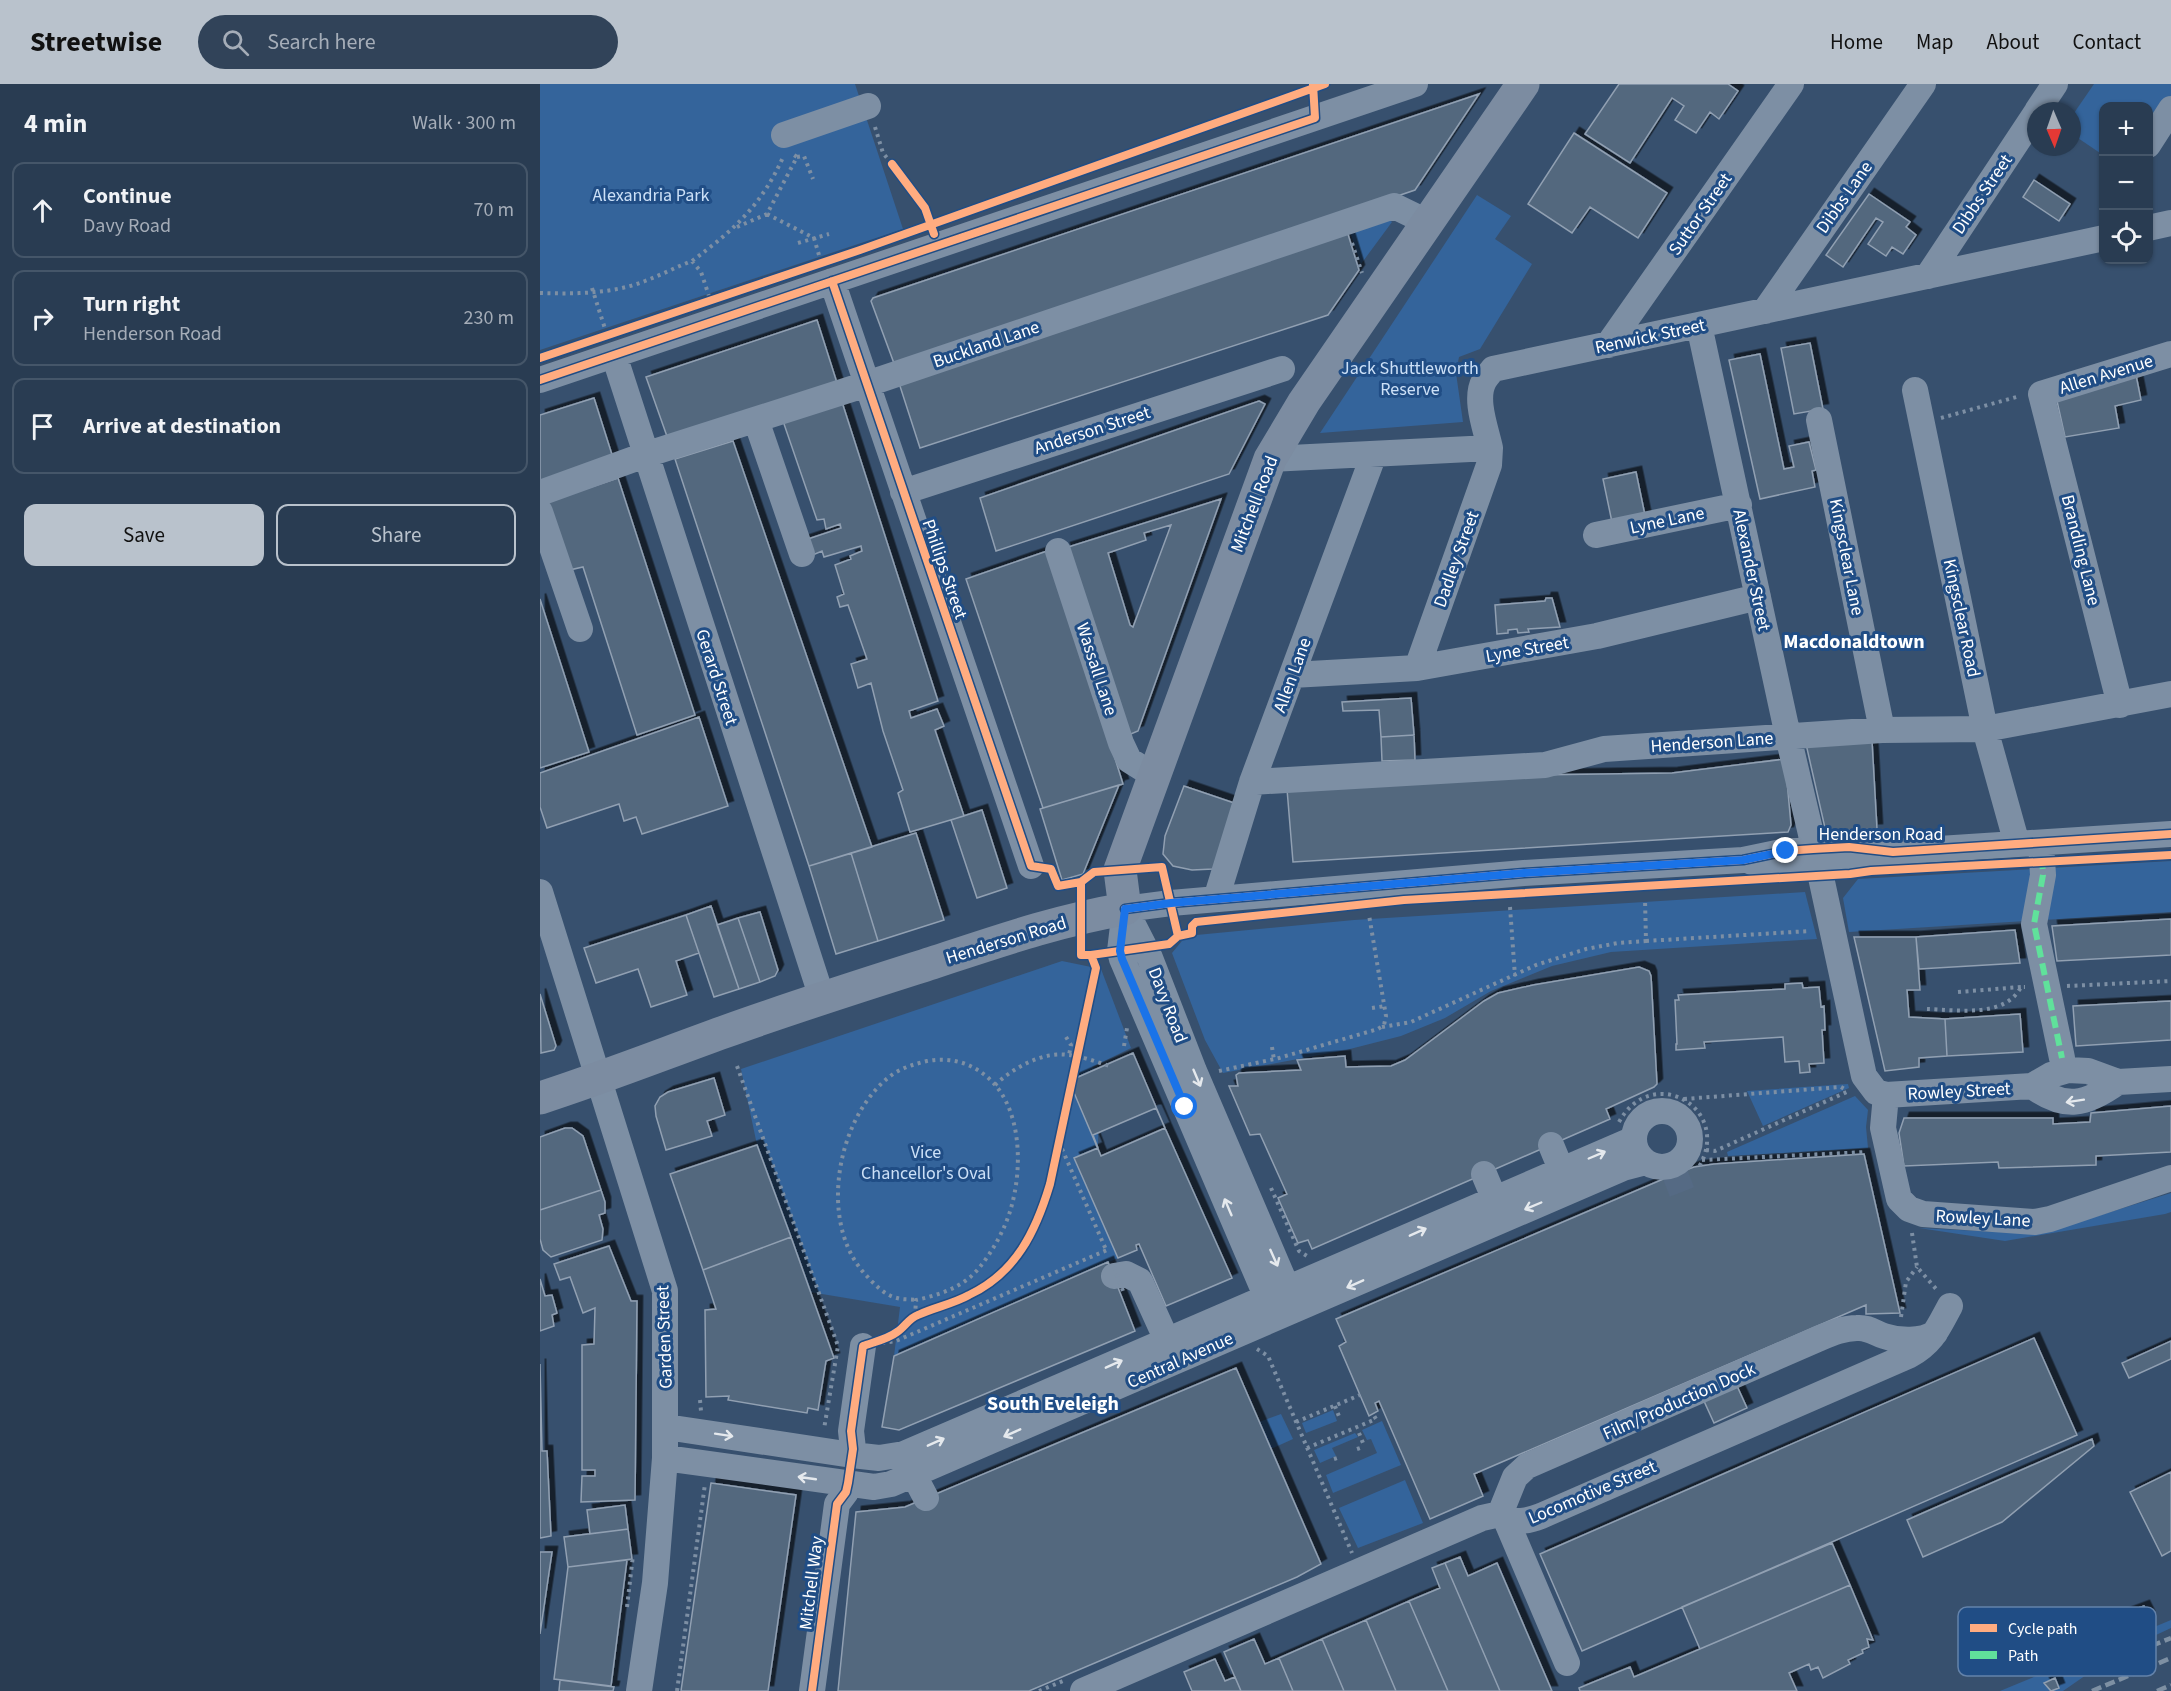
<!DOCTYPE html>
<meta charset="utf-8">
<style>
body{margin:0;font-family:"Source Sans 3",sans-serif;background:#314359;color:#f1f3f6}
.controls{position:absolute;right:18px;top:18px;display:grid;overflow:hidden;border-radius:12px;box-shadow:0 2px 4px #0004}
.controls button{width:54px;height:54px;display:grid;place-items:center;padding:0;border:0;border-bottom:2px solid #455669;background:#293c52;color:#f1f3f6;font:30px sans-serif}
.compass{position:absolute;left:1487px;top:18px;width:54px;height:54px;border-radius:50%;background:#293c52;box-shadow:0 2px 4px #0004;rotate:178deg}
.stop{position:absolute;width:18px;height:18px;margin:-14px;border:4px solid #1a73e8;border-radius:50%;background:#fff}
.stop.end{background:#1a73e8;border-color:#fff;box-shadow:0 2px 6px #0008}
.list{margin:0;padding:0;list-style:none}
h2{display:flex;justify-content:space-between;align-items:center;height:78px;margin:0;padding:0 24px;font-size:26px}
h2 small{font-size:20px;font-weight:400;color:#a5adb8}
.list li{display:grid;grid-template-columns:39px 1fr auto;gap:18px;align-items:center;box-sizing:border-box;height:96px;margin:0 12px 12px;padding:0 12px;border:2px solid #455669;border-radius:12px}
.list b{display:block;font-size:22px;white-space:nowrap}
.list p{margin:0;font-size:20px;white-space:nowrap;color:#a5adb8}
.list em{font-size:20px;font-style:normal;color:#a5adb8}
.actions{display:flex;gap:12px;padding:18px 24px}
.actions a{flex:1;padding:14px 0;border:2px solid #b9c2cc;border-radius:12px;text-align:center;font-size:21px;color:#b9c2cc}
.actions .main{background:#b9c2cc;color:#111}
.icon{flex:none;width:33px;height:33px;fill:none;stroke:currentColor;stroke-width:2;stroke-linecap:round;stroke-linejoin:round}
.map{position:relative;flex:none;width:1631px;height:1607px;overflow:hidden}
header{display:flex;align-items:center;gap:36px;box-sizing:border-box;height:84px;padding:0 30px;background:#b9c2cc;color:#111}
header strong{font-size:28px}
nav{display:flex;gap:33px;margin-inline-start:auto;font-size:21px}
.search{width:420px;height:54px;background:#314359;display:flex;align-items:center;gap:15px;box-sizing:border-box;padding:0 21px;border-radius:33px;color:#a5adb8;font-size:22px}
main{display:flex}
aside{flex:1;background:#293c52}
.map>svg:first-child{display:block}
.green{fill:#34649b}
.building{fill:#52677e;stroke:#91a0b2;stroke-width:1.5;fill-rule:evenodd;filter:url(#shadow)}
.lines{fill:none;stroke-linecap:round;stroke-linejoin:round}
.minor-tunnel{stroke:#556a84;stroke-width:26;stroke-dasharray:26 13;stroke-linecap:butt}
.path{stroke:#7d8fa4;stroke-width:4;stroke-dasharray:3 4.5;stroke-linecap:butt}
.minor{stroke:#7d8fa4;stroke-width:26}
.major{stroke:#7c8ca1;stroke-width:33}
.rail{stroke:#7e90a3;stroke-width:4.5;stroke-dasharray:10 4.5;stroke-linecap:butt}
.path-bridge{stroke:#7d8fa4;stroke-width:4;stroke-dasharray:3 4.5;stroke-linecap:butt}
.quiet{stroke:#60e19b;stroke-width:6;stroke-dasharray:12 6;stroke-linecap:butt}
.cycleway-casing{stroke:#204d85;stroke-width:11}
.cycleway{stroke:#ffac80;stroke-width:8}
.oneway{stroke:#e5e9ed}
.route{stroke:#1a73e8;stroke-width:8}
.labels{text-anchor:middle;stroke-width:6;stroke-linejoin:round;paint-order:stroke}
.street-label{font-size:18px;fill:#fff;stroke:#204d85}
.park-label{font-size:18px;fill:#cce0f7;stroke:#204d85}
.neighbourhood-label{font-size:20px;font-weight:bold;fill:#fff;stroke:#204d85}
.key{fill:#204d85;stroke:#6382aa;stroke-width:1.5}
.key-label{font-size:16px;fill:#fff}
</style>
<header>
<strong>Streetwise</strong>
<div class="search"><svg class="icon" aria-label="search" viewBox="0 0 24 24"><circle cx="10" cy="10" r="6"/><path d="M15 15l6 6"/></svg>Search here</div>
<nav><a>Home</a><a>Map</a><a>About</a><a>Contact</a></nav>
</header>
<main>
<aside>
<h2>4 min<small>Walk · 300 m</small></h2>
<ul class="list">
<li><svg class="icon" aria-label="ahead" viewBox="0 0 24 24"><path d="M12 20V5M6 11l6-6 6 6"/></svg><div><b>Continue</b><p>Davy Road</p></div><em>70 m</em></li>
<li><svg class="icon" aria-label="right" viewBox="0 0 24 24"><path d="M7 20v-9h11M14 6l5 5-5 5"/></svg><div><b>Turn right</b><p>Henderson Road</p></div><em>230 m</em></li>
<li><svg class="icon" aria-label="arrive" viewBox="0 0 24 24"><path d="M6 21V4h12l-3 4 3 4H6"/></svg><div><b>Arrive at destination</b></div></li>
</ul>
<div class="actions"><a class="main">Save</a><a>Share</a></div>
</aside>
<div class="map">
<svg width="1631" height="1607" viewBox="0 0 1631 1607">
<defs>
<filter id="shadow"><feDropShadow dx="5.5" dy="-5.5" stdDeviation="0" flood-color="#0009"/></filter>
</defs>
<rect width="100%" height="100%" fill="#37506e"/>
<path class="green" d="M0,0H315L363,145L0,266Z
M1554,0H1631V12L1609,45L1608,22H1564L1563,71L1532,50V32Z
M937,111L971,132L955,155L992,180L940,265L919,273L916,289L923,338L780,349Z
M847,134L852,138L821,180L810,148Z
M1631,777V828L1309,848L1303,814L1318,795Z
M1265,808L1277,855L1071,868L1012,882L951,907L905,934L861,952L806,966L683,989L665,956L632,869L646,852L814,836Z
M522,877L561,885L591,964L552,983L559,986L558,1064L534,1074L578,1174L354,1272L360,1223L270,1208L217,1061L201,985Z
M1308,1000L1309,1004L1223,1042L1207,1007Z
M1315,1012L1328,1026L1326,1043L1328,1064L1188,1072L1187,1068Z
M1631,1109V1128L1625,1130L1465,1157L1379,1144L1500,1150Z
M793,1326L797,1337L766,1349L762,1339Z
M741,1330L753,1355L731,1365L719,1338Z
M842,1337L861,1381L793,1409L786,1391L837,1369L831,1355L827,1356L822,1346Z
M815,1349L818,1353L792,1364L796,1372L780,1379L774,1366Z
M865,1396L883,1439L818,1464L799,1424Z
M1631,1536V1544L1586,1565L1589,1571L1549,1589L1523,1607H1460Z"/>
<path class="building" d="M1079,0H1188L1198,7L1179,35L1170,28L1156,49L1135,36L1144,22L1132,14L1090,79L1045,50Z
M939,10L875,106L355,282L331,217L333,214Z
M1034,49L1127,109L1098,154L1050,123L1032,149L988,120Z
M1494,96L1530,120L1519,137L1483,113Z
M1329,110L1370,138L1366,143L1376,151L1363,170L1352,163L1346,172L1328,160L1343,138L1336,134L1303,183L1286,171Z
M807,147L819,186L788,231L380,364L359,299Z
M277,236L298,302L129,358L106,293Z
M1270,259L1283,325L1254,330L1241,264Z
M1220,270L1244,385L1254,383L1249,362L1269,358L1276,386L1272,387L1275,403L1220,415L1189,276Z
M1595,286L1601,316L1575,322L1579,344L1525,353L1515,308Z
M54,314L74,377L0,402V331Z
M719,317L725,320L689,390L456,467L440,414Z
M302,318L398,617L369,627L371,634L397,625L404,642L395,646L424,732L370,748L358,709L363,706L343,647L331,599L318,604L311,580L327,575L308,521L300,523L297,513L304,510L295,481L311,475L310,472L322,467L321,462L284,473L282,467L268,473L262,457L301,444L300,440L286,445L284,435L277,436L243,337Z
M193,357L332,763L269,782L135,375Z
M1096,388L1106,436L1073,443L1063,395Z
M78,394L155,631L97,651L43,483L25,487L3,419Z
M681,415L598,647L586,652L525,464ZM631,441L593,543L590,541L568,469L606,456L604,449Z
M510,466L583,700L503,724L426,495Z
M1006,514H1012L1020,543L988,545L989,548L978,549L977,545L968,546V549L957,550L955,521L1005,517Z
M0,515L49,668L0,684Z
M871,614L874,651L841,653L839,626L803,627L802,618Z
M159,633L188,722L102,750L96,733L84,737L79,720L7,744L0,723V689Z
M874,651L875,676L842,677L841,653Z
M1332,657L1337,745L1292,747L1285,744L1266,660Z
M1245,675L1251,741L1248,748L753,778L747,705L924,692L1132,689Z
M579,701L543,790L522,796L500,725Z
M644,702L700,721L673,785L652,786L633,782L623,770L625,752Z
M442,726L467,804L437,814L411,736Z
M376,749L404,836L338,857L311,769Z
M311,769L338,857L296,870L269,782Z
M171,822L199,905L174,913L146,831Z
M220,828L238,886L235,892L220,898L198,834Z
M146,831L159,869L136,877L147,911L111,923L98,885L56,899L44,864Z
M198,834L220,898L199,905L177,841Z
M1631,835V871L1517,877L1512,842Z
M1475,846L1480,879L1379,885L1376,853Z
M1314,853H1376L1380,906H1367L1369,933L1405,935L1407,972L1379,974V983L1345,987Z
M1099,883L1109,887L1111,892L1117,1000L1114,1003L1066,1025L1070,1035L772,1165L768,1156L758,1159L738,1114L747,1110L720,1050L710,1051L689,1002H698L696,991L699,989L761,986L757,976L805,972L806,983L851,982L865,976L944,917L958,909L993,901Z
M1262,899L1263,904L1279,903L1281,923L1284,922L1285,946H1282L1284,979L1269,980L1270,988L1260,989L1259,977L1245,978L1243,953L1164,958L1165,964L1136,966V960H1137L1135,916H1139L1138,911L1245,905V900Z
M0,910L16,962L14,966L1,969Z
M1631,917V956L1536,962L1533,922Z
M1480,930L1483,968L1407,972L1405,935Z
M593,969L625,1044L561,1072L529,997Z
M174,994L185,1031L167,1037L172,1052L126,1066L116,1032L115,1022L120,1013L128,1008Z
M1631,1022V1068L1556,1072V1081L1459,1084L1458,1078L1364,1082L1359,1049L1364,1034H1513V1040L1550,1038L1551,1029Z
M616,1024L692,1194L626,1222L599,1160L596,1161L597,1166L578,1174L534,1074L558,1064L553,1051Z
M25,1044H32L43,1052L61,1106L0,1126V1053Z
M217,1061L251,1153L163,1186L130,1090Z
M1324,1070L1360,1229L1326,1230V1221L934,1390L943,1412L890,1435L839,1317L835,1319L838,1327L829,1332L799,1262L806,1258L796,1235L1135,1090L1154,1083L1174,1080Z
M61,1106L65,1118V1129L59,1131L63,1145L62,1156L11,1173L3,1166L0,1155V1126Z
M251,1153L294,1274L286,1277L278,1326L268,1324L267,1329L188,1316L189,1312L166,1313L165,1226L176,1225L163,1186Z
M69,1162L91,1217H97L95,1416L41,1418L42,1392H55V1386H42V1261L54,1260L55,1224L43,1229L30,1193L20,1196L14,1180Z
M568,1178L595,1247L359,1346L342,1343L354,1272Z
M0,1195L5,1212L12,1211L17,1229L12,1231L14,1242L0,1247Z
M1494,1254L1537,1351L1042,1567L1000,1470Z
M1631,1257V1275L1589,1294L1582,1279Z
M0,1280L2,1367H7L11,1452L0,1454Z
M696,1284L781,1480L757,1493L489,1607H298L316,1428L365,1423Z
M1197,1302L1207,1324L1174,1339L1164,1317Z
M1552,1355L1554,1362L1462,1438L1383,1473L1367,1436Z
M1631,1388V1467L1622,1472L1590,1408Z
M171,1399L256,1411L228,1607H141Z
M85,1421L88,1445L50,1450L47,1426Z
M88,1445L92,1475L28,1483L24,1453Z
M1292,1459L1310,1501L1160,1565L1142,1523Z
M0,1468H12L0,1550Z
M920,1473L928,1492L957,1479L1012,1607H960L905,1479Z
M87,1476L71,1602L14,1595L28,1483Z
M905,1479L960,1607H908L869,1517L900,1504L892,1484Z
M1310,1501L1333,1556L1327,1555L1329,1563L1322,1566L1323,1569L1308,1576L1310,1580L1283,1594L1278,1583L1271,1586L1269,1580L1249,1589L1257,1607H1040L1039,1604L1090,1583L1094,1593Z
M869,1517L908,1607H856L826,1536Z
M1604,1522L1609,1532L1538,1558L1534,1548Z
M826,1536L856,1607H804L782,1555Z
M714,1555L725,1580L739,1574L753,1607H701L684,1568Z
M782,1555L804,1607H753L739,1574Z
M675,1575L685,1597L695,1593L701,1607H652L644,1588Z
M1515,1594L1519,1604L1511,1607L1504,1599Z
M20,1596L74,1603L73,1607H19Z"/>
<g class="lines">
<path class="minor-tunnel" d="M1135,1090L1142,1108"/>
<path class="path" d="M335,43L343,69L352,80
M257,73L264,72L273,95
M227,130L274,154L281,178
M197,143L227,130L257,73L254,71
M258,159L289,150
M812,159L822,189
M152,177C195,145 222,121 244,71
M52,204L67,251
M0,209C35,210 72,210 105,197C121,191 136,183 152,177L161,188L170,215
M1401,334L1480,312
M970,823L975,892
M1106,857L1270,847
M1527,902L1631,897
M1418,908L1481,903
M832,924L845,922
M1387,925C1418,926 1465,934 1481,903H1485
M842,943L871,938L996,881L1046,865L1078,859L1106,857L1105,815
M526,953L531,961L529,971
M584,962L587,944
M732,963L734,976
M197,982L298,1262L284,1345
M679,987L739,974L838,945L844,941L846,932L829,831
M455,1001C473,984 503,967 528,971C542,972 556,978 570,982
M1144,1015L1301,1003L1306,1006
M1079,1038C1112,978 1193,1024 1159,1083
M519,1058L567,1168
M1166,1066L1175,1067L1309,1007
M1162,1076L1326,1068
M731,1104L759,1167L767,1172
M1372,1149L1377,1183L1397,1206
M375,1232L376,1216C399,1211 424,1203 439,1184C453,1167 465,1145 471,1124C483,1083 482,1021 446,992C429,978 409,973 387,977C375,980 364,983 353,990C297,1030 277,1138 325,1190C334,1200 344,1211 357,1214C363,1216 370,1215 376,1216
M1361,1233L1366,1198L1377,1183
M342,1259L356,1257L567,1166
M717,1265L728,1272L812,1469
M160,1316L161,1327
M795,1322L800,1335
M756,1338L820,1311
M819,1349L823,1359
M767,1364L836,1335L833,1330
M817,1365L820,1364
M794,1375L797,1374
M87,1523L93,1471
M137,1607L165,1400
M499,1607L523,1597"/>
<path class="minor" d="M1497,27L1515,0
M244,51L328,22
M1608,61L1631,25
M1608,144L1631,139
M1388,192L1496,29
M292,197L491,782
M1225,227L1383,0
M1159,241L1248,652L1271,750L1273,765
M1068,261L1251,0
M74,271L282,914
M0,296L875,0
M1375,306L1445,645L1477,760
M216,336L262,470
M1279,336L1342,646
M730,375L950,364C946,345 934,315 944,297C946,293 950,289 953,285L1564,154
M363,408L742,285
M0,409L105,371L327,300L854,122L889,139
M0,428L40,545
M1056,451L1199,421
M518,467L581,659L589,676L613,691
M877,584L949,381L950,364
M752,591L877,584L1057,552L1218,513
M1580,621L1501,310L1631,270
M712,698L1005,681L1064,665L1342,646L1445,645L1631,610
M1501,759L1503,791L1494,840L1522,974
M1212,778L1246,785L1310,782L1344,771
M1279,784L1324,992L1336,1008L1346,1011L1492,1002L1511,991L1528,986L1548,987L1578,998L1631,995
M0,808L125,1207V1374L115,1499L99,1607
M676,815L712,698L834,370
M585,825L631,819L984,789L1203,776L1246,767L1273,765L1309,763L1353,768L1631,750
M585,825L580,867L582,875L733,1228
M585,825L610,874L654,987L754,1220
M1492,1002C1525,1026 1546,1021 1578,998
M1346,1011L1343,1044L1359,1115L1369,1125L1383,1130L1495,1138L1510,1135L1631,1094
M1094 1055a28 28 0 1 1 56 0a28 28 0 1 1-56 0Z
M1011,1061L1028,1102
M944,1090L960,1128
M574,1192L586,1190L600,1197L634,1272
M126,1343L312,1371L339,1374L364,1370L1094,1055
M313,1365L311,1347L323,1262
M125,1374L334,1403L351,1400L1083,1084L1106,1078
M366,1376L386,1414
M960,1430L975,1393L987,1382L1280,1254C1292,1249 1304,1244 1317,1244C1328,1243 1335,1249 1344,1252C1359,1257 1382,1258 1395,1249
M966,1436L1027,1579
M272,1607L297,1420L306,1408L308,1399
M543,1607L942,1434L960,1430L966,1436C979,1438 988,1437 1001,1432L1370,1271C1393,1258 1398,1244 1410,1222"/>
<path class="major" d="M0,1014C62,994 123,970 184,948C253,923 323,901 392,879C456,858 519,836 585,825L580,786L730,375L764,318L983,0"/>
<path class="rail" d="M1611,1562L1631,1554
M1552,1607L1631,1574
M1617,1607L1631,1601"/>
<path class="path-bridge" d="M574,1183L583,1207"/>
<path class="quiet" d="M1502,773L1503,791L1494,840L1522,974"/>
<defs>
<path id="cycleway" d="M352,80L385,124L394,150
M292,197L491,782L511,785L518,802L541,798L554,788L622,783L638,852
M0,274L320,166L785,0
M0,296L775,34L773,0
M585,825L631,819L984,789L1203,776L1246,767L1273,765L1309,763L1353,768L1631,750
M551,871L629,860L638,852L652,849V842L656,838L864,816L1310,790L1331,787L1631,771
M272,1607L297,1420L306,1408L308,1399L313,1365L311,1347L323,1262C334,1258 348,1255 357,1248C365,1243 369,1234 378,1231C395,1223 413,1220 429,1211C476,1189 496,1147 510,1100L556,884L551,871H541V798"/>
</defs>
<use href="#cycleway" class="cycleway-casing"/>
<use href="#cycleway" class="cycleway"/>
</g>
<defs><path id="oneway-shaft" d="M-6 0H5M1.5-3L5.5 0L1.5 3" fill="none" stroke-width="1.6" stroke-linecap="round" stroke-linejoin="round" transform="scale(1.5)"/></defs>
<g class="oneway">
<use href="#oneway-shaft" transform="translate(657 994) rotate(67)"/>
<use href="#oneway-shaft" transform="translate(1535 1017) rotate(171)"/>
<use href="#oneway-shaft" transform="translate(1057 1071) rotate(-23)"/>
<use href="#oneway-shaft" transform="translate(993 1122) rotate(157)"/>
<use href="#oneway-shaft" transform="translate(688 1123) rotate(-113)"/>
<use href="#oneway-shaft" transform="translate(878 1148) rotate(-24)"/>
<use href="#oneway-shaft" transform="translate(734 1174) rotate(66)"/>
<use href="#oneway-shaft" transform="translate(815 1200) rotate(156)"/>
<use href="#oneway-shaft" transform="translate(574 1280) rotate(-24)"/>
<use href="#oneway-shaft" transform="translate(472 1349) rotate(156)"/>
<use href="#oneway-shaft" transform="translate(184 1351) rotate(9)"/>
<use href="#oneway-shaft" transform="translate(396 1358) rotate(-24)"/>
<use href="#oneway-shaft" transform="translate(267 1394) rotate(-172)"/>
</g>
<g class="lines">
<path class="route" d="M645,1023L582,875L580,867L585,825L631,819L984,789L1203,776L1246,767"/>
</g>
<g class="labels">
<g class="street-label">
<text transform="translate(1442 110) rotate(-56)" y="6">Dibbs Street</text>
<text transform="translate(1304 113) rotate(-55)" y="6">Dibbs Lane</text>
<text transform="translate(1160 130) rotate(-55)" y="6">Suttor Street</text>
<text transform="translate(1110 252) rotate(-12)" y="6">Renwick Street</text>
<text transform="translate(446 260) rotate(-19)" y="6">Buckland Lane</text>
<text transform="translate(1566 290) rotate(-17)" y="6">Allen Avenue</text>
<text transform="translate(552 346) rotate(-18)" y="6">Anderson Street</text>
<text transform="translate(714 420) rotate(-69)" y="6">Mitchell Road</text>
<text transform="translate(1127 436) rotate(-12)" y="6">Lyne Lane</text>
<text transform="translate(1541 466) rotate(76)" y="6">Brandling Lane</text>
<text transform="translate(1307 473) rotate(79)" y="6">Kingsclear Lane</text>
<text transform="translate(916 475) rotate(-70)" y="6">Dadley Street</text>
<text transform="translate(405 485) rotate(71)" y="6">Phillips Street</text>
<text transform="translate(1212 486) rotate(78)" y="6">Alexander Street</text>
<text transform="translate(1422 534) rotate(78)" y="6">Kingsclear Road</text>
<text transform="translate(987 565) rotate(-10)" y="6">Lyne Street</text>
<text transform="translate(557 585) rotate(72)" y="6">Wassall Lane</text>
<text transform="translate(752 591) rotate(-70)" y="6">Allen Lane</text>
<text transform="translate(177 593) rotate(72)" y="6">Gerard Street</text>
<text transform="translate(1172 658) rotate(-4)" y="6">Henderson Lane</text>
<text x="1341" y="756">Henderson Road</text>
<text transform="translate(466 856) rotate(-17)" y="6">Henderson Road</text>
<text transform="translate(628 921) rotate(69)" y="6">Davy Road</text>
<text transform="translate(1419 1007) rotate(-3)" y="6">Rowley Street</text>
<text transform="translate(1443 1134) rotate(3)" y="6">Rowley Lane</text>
<text transform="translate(124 1253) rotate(-92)" y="6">Garden Street</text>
<text transform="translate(640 1276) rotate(-24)" y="6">Central Avenue</text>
<text transform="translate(1139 1317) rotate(-24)" y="6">Film/Production Dock</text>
<text transform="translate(1052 1408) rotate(-23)" y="6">Locomotive Street</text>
<text transform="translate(271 1499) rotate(-83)" y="6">Mitchell Way</text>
</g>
<g class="park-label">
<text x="111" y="117">Alexandria Park</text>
<text x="870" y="290">Jack Shuttleworth<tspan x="870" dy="21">Reserve</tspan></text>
<text x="386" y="1074">Vice<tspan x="386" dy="21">Chancellor's Oval</tspan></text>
</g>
<g class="neighbourhood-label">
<text x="1314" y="564">Macdonaldtown</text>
<text x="513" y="1326">South Eveleigh</text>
</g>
</g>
<rect x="1418" y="1523" width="198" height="69" rx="9" class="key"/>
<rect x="1430" y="1540" width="27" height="8" fill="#ffac80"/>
<rect x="1430" y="1567" width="27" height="8" fill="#60e19b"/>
<g class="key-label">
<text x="1468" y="1550">Cycle path</text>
<text x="1468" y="1577">Path</text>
</g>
</svg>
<div class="controls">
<button>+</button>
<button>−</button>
<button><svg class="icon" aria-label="locate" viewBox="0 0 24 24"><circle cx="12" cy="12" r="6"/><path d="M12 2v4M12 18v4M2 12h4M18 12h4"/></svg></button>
</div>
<svg class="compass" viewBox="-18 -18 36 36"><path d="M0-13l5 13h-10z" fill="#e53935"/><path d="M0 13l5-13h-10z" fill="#a5adb8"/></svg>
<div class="stop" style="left:645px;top:1023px"></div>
<div class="stop end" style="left:1246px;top:767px"></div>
</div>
</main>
